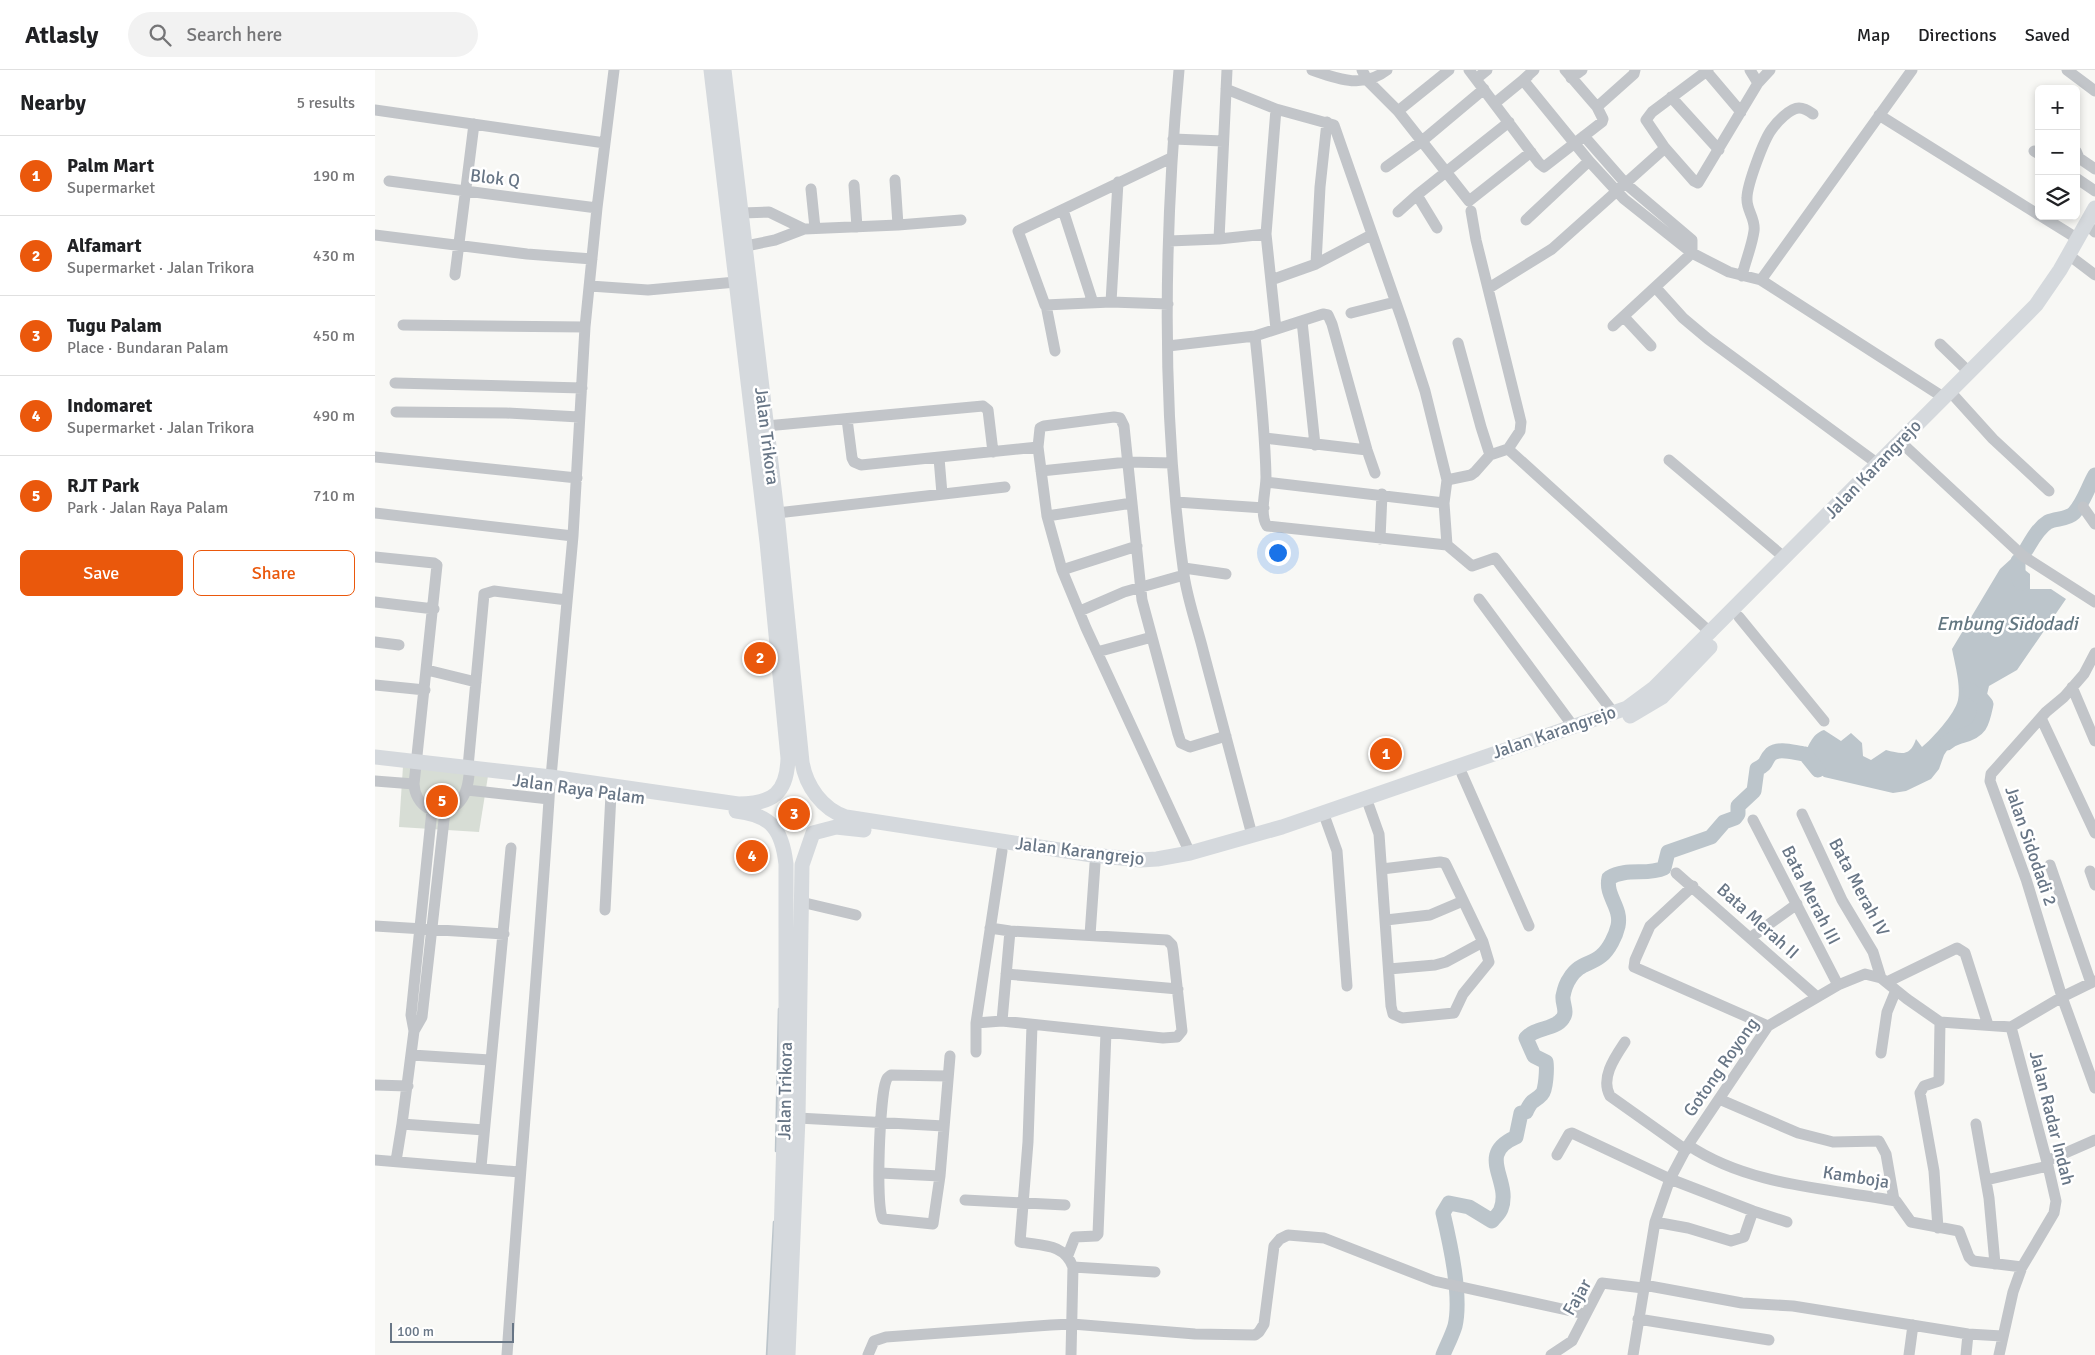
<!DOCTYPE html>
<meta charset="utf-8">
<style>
body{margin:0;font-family:Signika,sans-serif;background:#f2f2f2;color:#202124}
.controls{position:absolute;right:15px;top:15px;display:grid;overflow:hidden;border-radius:8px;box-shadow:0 2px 8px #0003}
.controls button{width:45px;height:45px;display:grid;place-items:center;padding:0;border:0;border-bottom:1px solid #e0e0e0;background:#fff;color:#202124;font:25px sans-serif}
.scale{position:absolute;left:15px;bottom:12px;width:124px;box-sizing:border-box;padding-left:5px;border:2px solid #687686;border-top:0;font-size:14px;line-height:18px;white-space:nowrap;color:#687686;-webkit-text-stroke:4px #fff;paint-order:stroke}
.you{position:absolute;left:902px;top:482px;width:18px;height:18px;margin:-12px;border:4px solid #fff;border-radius:50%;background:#1a73e8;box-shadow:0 0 0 8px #1a73e833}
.badge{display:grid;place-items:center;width:32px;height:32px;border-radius:50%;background:#ea580c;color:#fff;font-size:16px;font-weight:700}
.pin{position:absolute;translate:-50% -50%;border:2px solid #fff;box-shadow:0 1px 5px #0006}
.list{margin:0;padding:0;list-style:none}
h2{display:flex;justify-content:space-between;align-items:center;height:65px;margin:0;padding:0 20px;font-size:21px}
h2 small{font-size:16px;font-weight:400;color:#757577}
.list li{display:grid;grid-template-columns:32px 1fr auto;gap:15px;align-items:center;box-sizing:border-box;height:80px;padding:0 20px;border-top:1px solid #e0e0e0}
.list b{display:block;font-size:19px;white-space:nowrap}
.list p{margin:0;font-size:16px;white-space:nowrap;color:#757577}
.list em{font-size:16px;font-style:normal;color:#757577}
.actions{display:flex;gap:10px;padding:15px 20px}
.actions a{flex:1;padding:11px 0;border:1px solid #ea580c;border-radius:8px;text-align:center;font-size:18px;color:#ea580c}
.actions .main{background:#ea580c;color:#fff}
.icon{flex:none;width:28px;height:28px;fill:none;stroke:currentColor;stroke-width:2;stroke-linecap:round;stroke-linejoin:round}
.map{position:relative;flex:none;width:1720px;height:1285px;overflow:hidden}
header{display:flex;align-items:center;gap:30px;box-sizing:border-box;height:70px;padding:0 25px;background:#fff;border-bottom:1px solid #e0e0e0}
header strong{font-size:24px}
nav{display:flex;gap:28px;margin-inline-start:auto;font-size:18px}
.search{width:350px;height:45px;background:#f2f2f2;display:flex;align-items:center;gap:12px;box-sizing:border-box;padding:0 18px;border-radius:28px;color:#757577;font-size:19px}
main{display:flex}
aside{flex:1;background:#fff}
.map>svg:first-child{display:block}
.green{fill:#d7ddd5}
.water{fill:#bcc5cb}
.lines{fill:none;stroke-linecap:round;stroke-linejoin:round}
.stream{stroke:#bcc5cb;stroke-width:2.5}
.river{stroke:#bcc5cb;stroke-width:15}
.minor{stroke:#c2c5c9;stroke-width:11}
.major{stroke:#d5d9dd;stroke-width:15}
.labels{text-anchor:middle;stroke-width:5;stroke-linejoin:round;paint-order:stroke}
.street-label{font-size:18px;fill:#687686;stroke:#fff}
.water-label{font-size:19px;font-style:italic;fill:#637781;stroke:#fff}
</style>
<header>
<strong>Atlasly</strong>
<div class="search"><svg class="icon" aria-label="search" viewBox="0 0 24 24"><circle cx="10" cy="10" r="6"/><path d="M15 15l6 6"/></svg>Search here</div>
<nav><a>Map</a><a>Directions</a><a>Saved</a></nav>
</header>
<main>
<aside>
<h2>Nearby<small>5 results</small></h2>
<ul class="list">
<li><span class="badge">1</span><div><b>Palm Mart</b><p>Supermarket</p></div><em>190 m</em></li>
<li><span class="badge">2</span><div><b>Alfamart</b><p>Supermarket · Jalan Trikora</p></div><em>430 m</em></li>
<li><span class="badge">3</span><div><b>Tugu Palam</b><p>Place · Bundaran Palam</p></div><em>450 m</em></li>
<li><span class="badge">4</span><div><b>Indomaret</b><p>Supermarket · Jalan Trikora</p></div><em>490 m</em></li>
<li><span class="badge">5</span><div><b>RJT Park</b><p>Park · Jalan Raya Palam</p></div><em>710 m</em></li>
</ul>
<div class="actions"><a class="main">Save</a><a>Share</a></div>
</aside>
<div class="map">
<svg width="1720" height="1285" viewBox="0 0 1720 1285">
<rect width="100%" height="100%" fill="#f8f8f5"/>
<path class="green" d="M28,696L113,706L104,762L24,757Z"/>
<path class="water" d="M1636,489L1655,504V519H1676L1691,529L1642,600L1614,616L1605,654L1573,679L1569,685L1564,699L1556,709L1531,721L1518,723L1449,707L1427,688C1434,677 1436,664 1449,660L1466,671L1476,663L1487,673L1488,686L1496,690L1511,680C1527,684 1535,687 1541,669L1547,677C1557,669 1580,644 1583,630C1586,615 1580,595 1577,579L1625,499Z"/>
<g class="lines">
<path class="stream" d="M401,1081L404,939
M392,1285L399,1152"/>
<path class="river" d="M1651,480C1657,470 1663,458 1673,452C1681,448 1692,450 1699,443C1709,432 1713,417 1720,405
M1643,491V507L1646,513
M1572,673C1577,668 1580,668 1586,666C1606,661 1607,653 1611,634L1606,628L1595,620
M1068,1285C1072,1275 1077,1266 1080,1256C1087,1226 1075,1173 1068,1143L1074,1133L1094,1137L1117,1151C1120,1147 1125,1143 1126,1139C1137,1110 1100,1085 1141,1067L1146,1043L1151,1042C1158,1027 1159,1033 1167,1024C1171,1020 1172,998 1171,992L1159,986L1151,968C1161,957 1180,960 1188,948C1193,941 1187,934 1188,926C1189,921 1192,912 1195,908C1204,893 1215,895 1226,886C1234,880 1241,865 1243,856C1247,837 1230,826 1234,808C1252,797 1272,806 1289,798L1293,782L1336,767L1349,752L1360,748L1363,744V736L1379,721L1382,699C1394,693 1389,691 1396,684C1404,677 1420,683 1430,684L1443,700"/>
<path class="minor" d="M804,0C789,165 786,341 809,505C813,532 823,559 829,584C845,645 861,705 877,765
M937,0C963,9 988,19 1012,0
M987,0L993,11L1023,41L1094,131L1156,82
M1094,0L1164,93L1169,97L1227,52L1228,49L1222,37L1190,0
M1159,0L1148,10L1214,91L1249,129L1317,183L1354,202L1386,210L1568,327
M1333,0L1277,42L1271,50L1290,78L1319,111L1323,113L1383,13L1395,0
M1375,0L1383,13
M1692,0L1720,21
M1332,2L1366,42
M1196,8L1207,0
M1101,9L1112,0
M851,19L901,39L959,55L1027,250L1050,321L1072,410
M1296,27L1344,80
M1120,33L1153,6
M1222,37L1259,4L1260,0
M0,40L230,73
M1023,41L1074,0
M1504,45L1664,145
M1209,66L1251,114L1317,170V183L1238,256
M798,69L848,71
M1659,81L1664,84
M1701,81L1704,88L1720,99
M1011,97L1047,71L1109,19
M1701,108L1720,121
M520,110L523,155
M14,111L222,138
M479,115L482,157
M436,119L440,158
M688,140L718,233
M1096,141L1101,170L1146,352L1145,361L1133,379
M1023,142L1042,125
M367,143L394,142L429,159
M1666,146L1703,169
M1151,150L1214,91
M1062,158L1042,125L1134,52
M1717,159L1720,162
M0,165L152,184L217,189
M844,169L852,0
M794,171L844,169L891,164
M371,176L400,170L429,159L523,155L586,150
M1699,189L1720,205
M941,194L945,117L952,52
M80,205L99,54
M1367,206C1370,192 1377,176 1379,161C1381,149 1371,140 1372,128C1372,115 1389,69 1397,59C1402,52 1415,38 1424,38C1430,38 1434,41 1438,44
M896,210L941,194L996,165
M1386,210L1537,0
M215,216L273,220L361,212
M1114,218L1177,179L1290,78
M1281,218L1308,248L1333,269L1503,394
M736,232L743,112
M793,234L736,232L670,235L643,161L796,88
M671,235L680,281
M976,243L1020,232
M1249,247L1276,276
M927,251L940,375
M28,255L210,257
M901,259L891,164L901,39
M880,266C885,313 890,359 891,407C891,421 884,444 892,456L1072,475L1097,496L1120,488L1238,642
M1083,273L1106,357L1115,385
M1565,274L1595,303
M793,276L880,266L948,244L953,245L957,254L992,380L1000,403
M20,313L207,318
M1580,327L1618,369L1674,421
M21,342L131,343L204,347
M472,349L477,388L479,392L486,395L663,377L665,358L669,356L739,347L745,348L749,356L767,530L803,664L806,673L815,677L851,666
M391,356L608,336L613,340L618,382
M890,368L992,380
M663,377L672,446L687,500L711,558L815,783
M1531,377L1648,486L1720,532
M0,387L202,408
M564,388L567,424
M1294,390L1410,488
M666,401L753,392L797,393
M891,412L1069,433
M801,432L889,438
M1708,437L1720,454
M0,443L198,466
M402,443L630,417
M672,446L757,433
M1005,469L1007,424
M1072,475L1069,433L1072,410L1096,405L1100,402L1115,385L1133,379L1336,563
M0,487L59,493L62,495L39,714C40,735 61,750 80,736C90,729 93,716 94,705
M809,498L851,504
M687,500L762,476
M1104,529L1198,656
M0,532L59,539
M705,541L749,522L809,505
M1364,547L1449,651
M0,572L24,575
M722,582L777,567
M1720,583L1709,604L1689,627L1671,642L1616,704L1615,711L1651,809L1687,927L1720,1018
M52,600L101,612
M0,615L50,620
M1697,617L1720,671
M1666,648L1720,763
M93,697L109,524L119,521L192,530
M1087,704L1154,856
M176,707L198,466L210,257L222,138L239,0
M0,711L39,714
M92,720L174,729
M994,736L1004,764L1016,936L1018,944L1027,948L1079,943L1088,924L1114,892L1108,872L1072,797L1070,793L1065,792L1007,799
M57,740L36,945L39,961L27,1054L109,1060
M948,742L962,781L972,916
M1427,744L1467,830L1498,882L1506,908
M1378,750L1463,915
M1675,795L1716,913
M1715,801L1720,815
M1301,803L1442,927
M1318,816L1275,856L1260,890L1259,897L1393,956
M426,832L481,845
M230,840L236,724
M1011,850L1055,845L1088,831
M0,856L129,864
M715,865L720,794
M1375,868L1422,834
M1014,899L1060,895L1071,892L1108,872
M631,904L803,919
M1512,912L1582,878L1590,883L1613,955
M627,951L635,861
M601,953L627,781
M657,955L653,1072L645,1172C667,1176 689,1173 698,1197L696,1285
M39,961L47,947L70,741
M1250,972C1240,987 1225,1008 1235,1026L1311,1080
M601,982V953L627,951L788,968L802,967L807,961L798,880L797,875L792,870L635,861L615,858
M1506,983L1512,942L1521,920
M37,985L115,990
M573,1006L516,1005C513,1007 512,1007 511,1011C505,1026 500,1137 508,1149L558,1154L565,1106L575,986
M0,1015L33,1016
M1344,1029L1423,1063L1458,1072L1504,1071L1511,1084L1519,1130
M423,1048L569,1056
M1601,1054L1614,1128L1620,1194
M1313,1075C1374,1116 1452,1118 1521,1131L1536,1152L1584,1161L1594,1187L1598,1191L1647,1197
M1182,1085L1194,1064L1197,1063L1295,1109L1378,1141L1412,1152
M0,1090L144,1102
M21,1091L27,1054
M1672,1091L1720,1070
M106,1097L136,778
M505,1103L565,1106
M1611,1110L1673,1096
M590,1130L690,1135
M1280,1152L1313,1158L1356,1171L1369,1167L1378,1141
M1563,1158L1559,1101L1545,1023L1549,1016L1564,1011L1565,952
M693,1185L700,1167L721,1166L723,1164L731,962
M698,1197L780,1202
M1269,1215L1367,1233L1418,1236L1593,1264L1627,1266
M1263,1249L1394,1270
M132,1285C145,1095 163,905 175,714
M493,1285L499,1271L511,1267L676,1255L697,1254L820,1264L880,1265L884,1262L889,1254L899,1176L905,1169L913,1165L949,1168L1059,1211L1210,1244
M1176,1285L1197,1271L1227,1213L1268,1218
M1258,1285L1280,1152L1295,1109L1313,1075L1393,956L1463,915L1490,904L1506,908L1532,929L1565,952L1636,957L1687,927L1720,911
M1534,1285L1538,1255
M1591,1285L1593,1264
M1624,1285L1638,1222L1647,1197L1679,1143L1681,1131L1673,1096L1636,957"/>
<path class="major" d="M349,0L402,443L427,692C431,716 447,739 471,747L717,785L766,790L782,789L815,783L907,757L1252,638L1279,618L1661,235L1685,200L1720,138
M1255,646L1287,627L1335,577
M0,687L176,707L363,734C398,734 412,723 413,688L392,472L336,0
M361,741C397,745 407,760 411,794V1002L406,1166L400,1285
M413,1285L423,1048L427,795L438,763L461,757L489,760"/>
</g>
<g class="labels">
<g class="street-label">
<text transform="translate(120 108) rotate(7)" y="6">Blok Q</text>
<text transform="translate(392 366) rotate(83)" y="6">Jalan Trikora</text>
<text transform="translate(1498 399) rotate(-46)" y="6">Jalan Karangrejo</text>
<text transform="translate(1179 662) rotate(-19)" y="6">Jalan Karangrejo</text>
<text transform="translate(204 719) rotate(8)" y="6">Jalan Raya Palam</text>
<text transform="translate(1656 776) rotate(71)" y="6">Jalan Sidodadi 2</text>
<text transform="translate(705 781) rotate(7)" y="6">Jalan Karangrejo</text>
<text transform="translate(1484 817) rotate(62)" y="6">Bata Merah IV</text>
<text transform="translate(1436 825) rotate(63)" y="6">Bata Merah III</text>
<text transform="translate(1383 851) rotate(42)" y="6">Bata Merah II</text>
<text transform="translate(1346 997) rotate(-55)" y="6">Gotong Royong</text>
<text transform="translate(410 1021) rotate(-89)" y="6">Jalan Trikora</text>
<text transform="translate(1677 1048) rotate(76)" y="6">Jalan Radar Indah</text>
<text transform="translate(1481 1107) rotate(9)" y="6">Kamboja</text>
<text transform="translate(1202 1227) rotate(-60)" y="6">Fajar</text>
</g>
<g class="water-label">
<text x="1632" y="560">Embung Sidodadi</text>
</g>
</g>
</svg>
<div class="controls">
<button>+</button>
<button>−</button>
<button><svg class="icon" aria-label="layers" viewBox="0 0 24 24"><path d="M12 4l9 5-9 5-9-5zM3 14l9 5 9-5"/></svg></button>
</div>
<div class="scale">100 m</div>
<div class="you"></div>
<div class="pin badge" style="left:1011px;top:684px">1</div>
<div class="pin badge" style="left:385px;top:588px">2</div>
<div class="pin badge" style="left:419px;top:744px">3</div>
<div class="pin badge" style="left:377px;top:786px">4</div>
<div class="pin badge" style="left:67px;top:731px">5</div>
</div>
</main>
